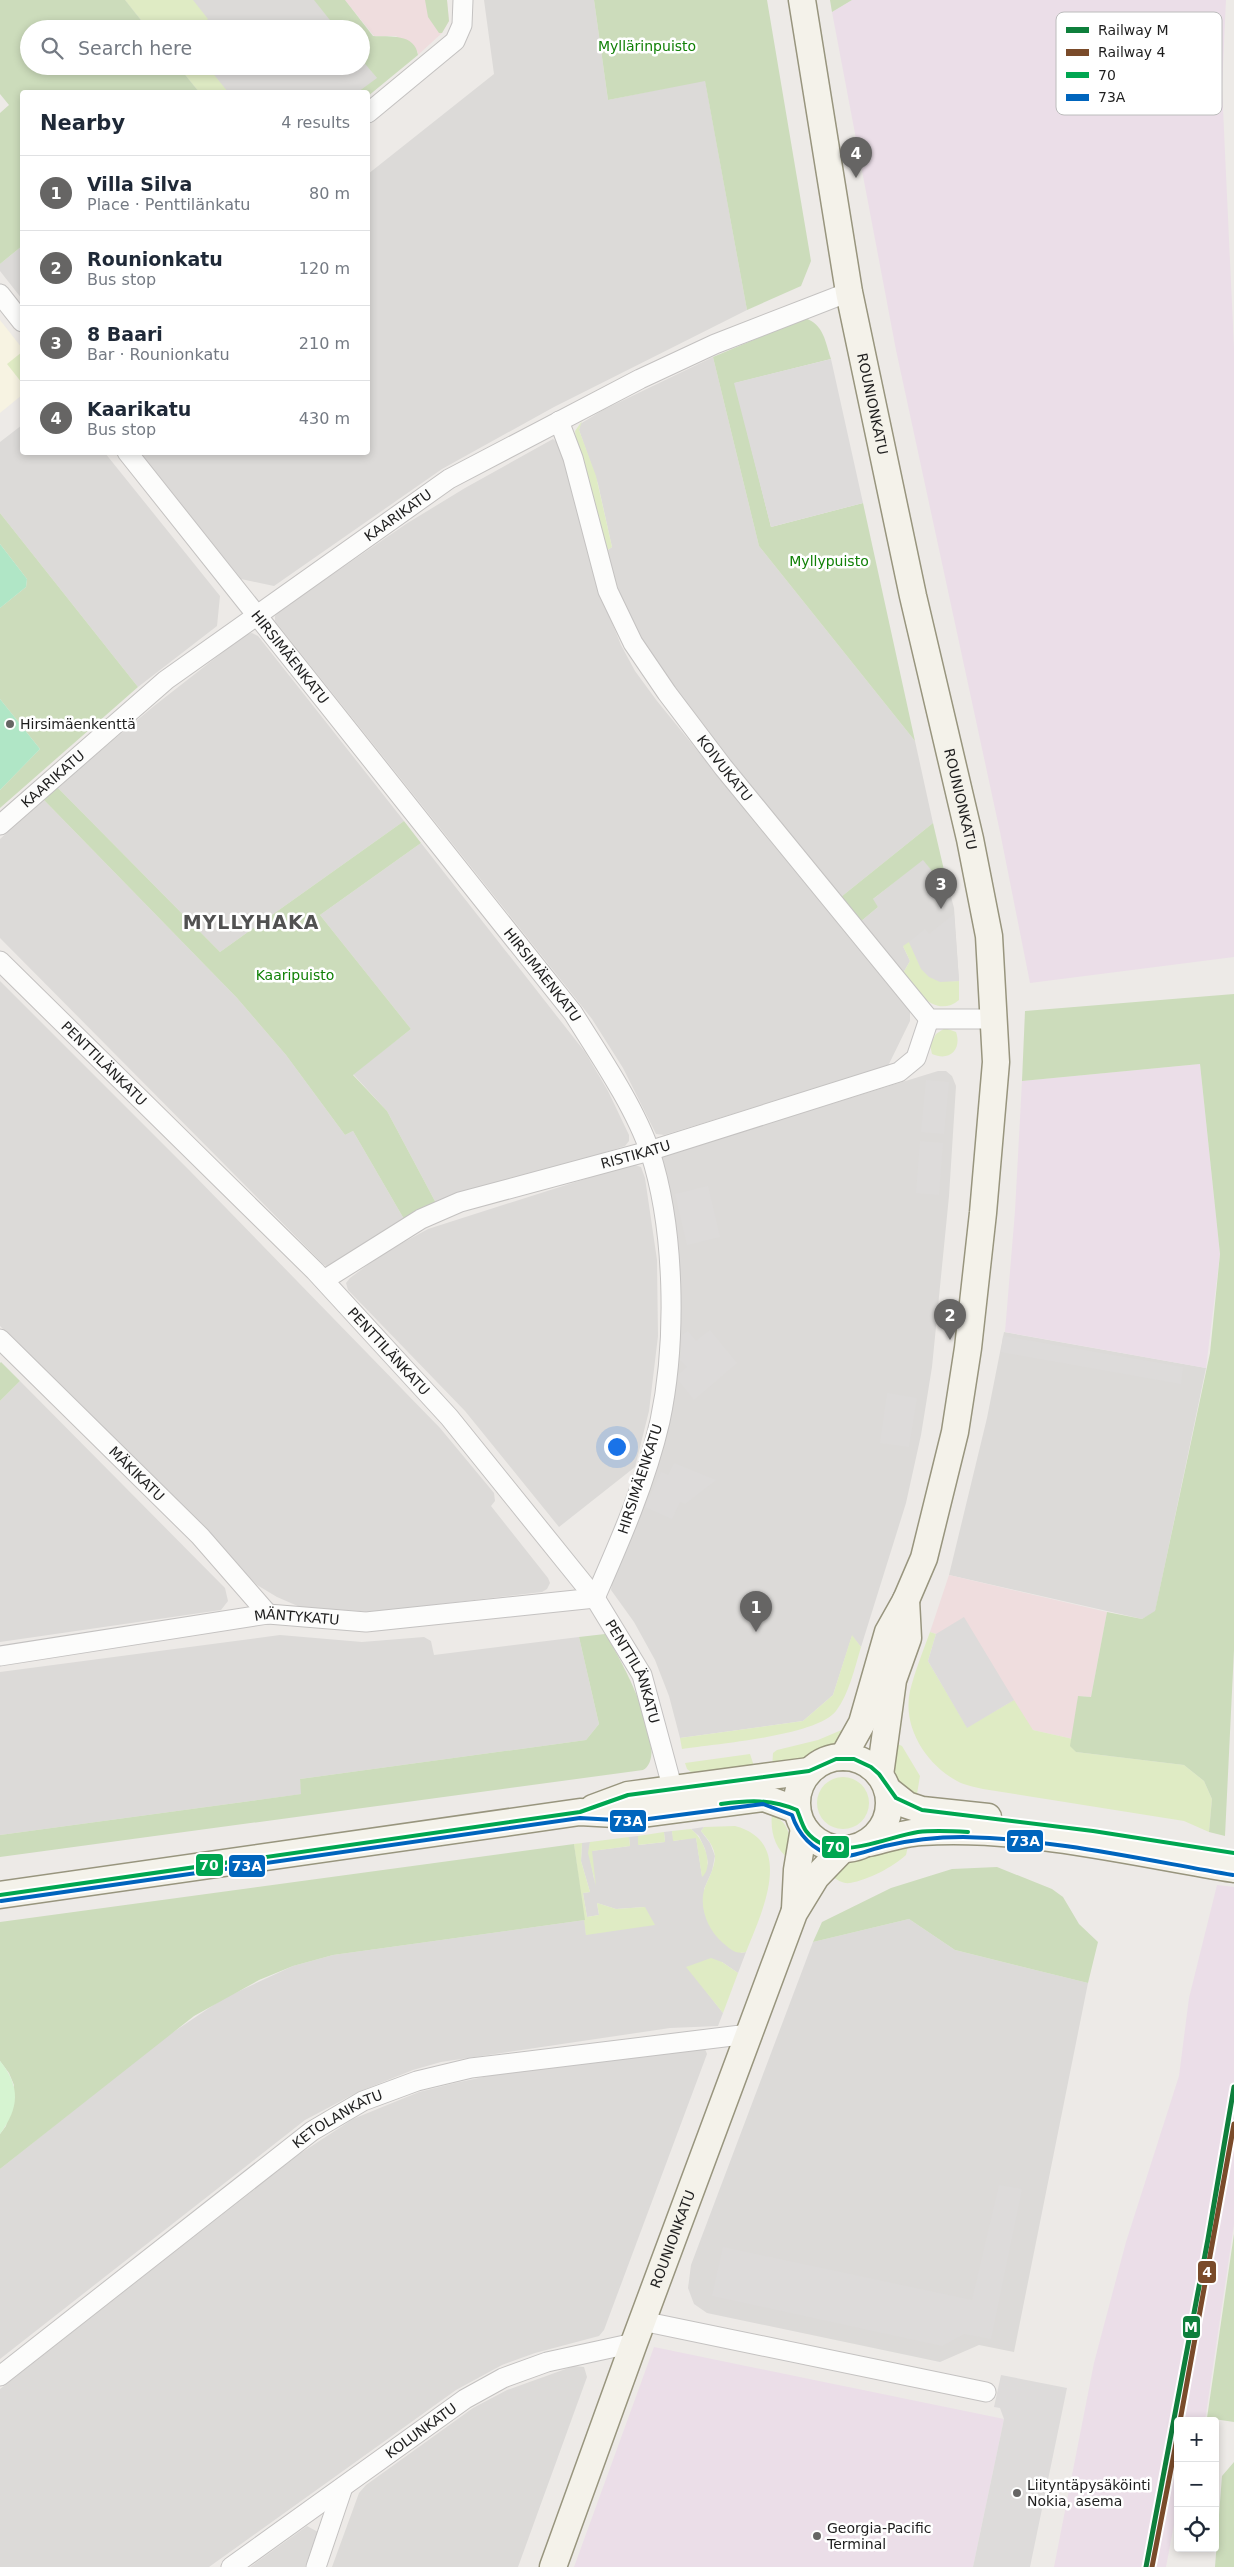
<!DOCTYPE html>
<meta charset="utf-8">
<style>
body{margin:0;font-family:"DejaVu Sans",sans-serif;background:#f2f2f3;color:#1f2937}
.controls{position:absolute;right:15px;bottom:15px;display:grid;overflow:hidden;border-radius:5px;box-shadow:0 2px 8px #0003}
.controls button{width:45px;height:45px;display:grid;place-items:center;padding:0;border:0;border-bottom:1px solid #e0e1e3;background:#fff;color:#1f2937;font:25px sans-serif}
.you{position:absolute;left:616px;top:1446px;width:18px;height:18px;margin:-12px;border:4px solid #fff;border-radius:50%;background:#1a73e8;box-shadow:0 0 0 8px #1a73e833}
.badge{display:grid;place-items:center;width:32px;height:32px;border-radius:50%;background:#666564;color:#fff;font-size:16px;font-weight:700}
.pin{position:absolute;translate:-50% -41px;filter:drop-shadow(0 1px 2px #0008)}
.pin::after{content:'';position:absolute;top:26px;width:18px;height:15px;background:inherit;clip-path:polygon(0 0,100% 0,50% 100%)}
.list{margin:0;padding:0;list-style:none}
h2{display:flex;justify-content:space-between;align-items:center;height:65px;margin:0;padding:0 20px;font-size:21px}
h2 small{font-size:16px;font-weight:400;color:#747a83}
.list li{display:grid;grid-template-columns:32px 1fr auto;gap:15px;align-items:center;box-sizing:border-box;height:75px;padding:0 20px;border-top:1px solid #e0e1e3}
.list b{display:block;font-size:19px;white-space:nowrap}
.list p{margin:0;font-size:16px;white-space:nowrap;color:#747a83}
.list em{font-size:16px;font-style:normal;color:#747a83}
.icon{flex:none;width:28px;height:28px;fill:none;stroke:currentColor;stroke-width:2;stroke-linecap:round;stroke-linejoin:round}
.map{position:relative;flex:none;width:1234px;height:2567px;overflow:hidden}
.search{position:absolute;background:#fff;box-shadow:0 2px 8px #0003;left:20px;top:20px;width:350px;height:55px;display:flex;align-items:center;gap:12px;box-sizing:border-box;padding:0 18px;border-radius:28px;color:#747a83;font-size:19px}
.panel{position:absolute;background:#fff;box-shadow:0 2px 8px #0003;left:20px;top:90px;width:350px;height:365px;border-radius:5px}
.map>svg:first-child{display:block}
.residential{fill:#dcdad8}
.commercial{fill:#efddde}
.industrial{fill:#ebdee8}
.education{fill:#f7f3e2}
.grass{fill:#dfebc4}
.forest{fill:#ccdcbb}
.park{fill:#d6f4d1}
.pitch{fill:#b0e6c6}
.parking{fill:#dddbda}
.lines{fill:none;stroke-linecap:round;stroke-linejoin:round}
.minor-casing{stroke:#c4c2c1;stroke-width:21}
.secondary-casing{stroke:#98957e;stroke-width:29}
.minor{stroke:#fcfcfb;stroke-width:19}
.secondary{stroke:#f4f2ea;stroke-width:26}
.bus-1-casing{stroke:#fff;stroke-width:8}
.bus-2-casing{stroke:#fff;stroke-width:8}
.bus-1{stroke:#00a651;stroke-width:4}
.bus-2{stroke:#0065bd;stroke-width:4}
.rail-1-casing{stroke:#fff;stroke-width:9}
.rail-2-casing{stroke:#fff;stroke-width:9}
.rail-1{stroke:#0e7f3c;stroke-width:5}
.rail-2{stroke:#7a4b2a;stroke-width:5}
.poi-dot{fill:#666564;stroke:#fff;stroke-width:2}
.labels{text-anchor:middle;stroke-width:5;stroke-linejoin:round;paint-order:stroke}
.park-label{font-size:14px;fill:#118107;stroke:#fff}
.street-label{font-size:14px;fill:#1e1e1e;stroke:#fff}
.poi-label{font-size:14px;fill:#1e1e1e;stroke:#fff;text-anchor:start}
.district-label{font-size:19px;font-weight:bold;letter-spacing:1px;fill:#515151;stroke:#fff}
.key{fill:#fff;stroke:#bcbcbc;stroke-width:1}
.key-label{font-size:14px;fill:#1e1e1e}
.line-badge{stroke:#fff;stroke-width:2}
.badge-label{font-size:14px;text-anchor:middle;font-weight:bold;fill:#fff}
</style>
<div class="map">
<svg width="1234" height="2567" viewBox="0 0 1234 2567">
<rect width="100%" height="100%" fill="#edeae7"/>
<path class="residential" d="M125,0H315L338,29H148Z
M484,0H594L608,100L705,80L747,310L554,407L442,469L274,586L241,579L140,453L368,452V174L494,74Z
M361,58L382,84L368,96V92H199L178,66H361Z
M22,246V299L0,271V264Z
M713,357L759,546L915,741L933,823L841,897L741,775L647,652L627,613L605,552L612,547L598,484L579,430L580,424L603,410Z
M22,425V452L105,453L220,596L217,626L138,687L0,513V442Z
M553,439L558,443L565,460L601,595L621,645L635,671L657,701L910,1011V1021L888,1066L664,1135L656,1134L623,1068L592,1019L275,621V616L279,611L406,524L465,488Z
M252,633L258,636L404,821L220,952L57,787L154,706L246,634Z
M43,799L237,998L286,1055L345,1135L353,1131L404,1219L328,1267L324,1265L0,938V839Z
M421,843L585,1052L608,1091L629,1135V1141L625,1146L437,1205L387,1111L353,1074L411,1029L320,915Z
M923,859L936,876L944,870L954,908L959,981L940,982L903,946L910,961L902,975L860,922L878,907L872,900Z
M0,981L190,1171L440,1428L494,1493L495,1501L491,1506L548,1578L550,1583L547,1589L542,1592L374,1612L300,1607L277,1597L257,1585L0,1326Z
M938,1071H946L952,1076L956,1086L949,1196L932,1367L921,1435L906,1503L861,1647L852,1636L833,1695L803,1721L680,1738L669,1696L655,1660L634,1622L611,1590L612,1583L646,1497L668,1418L661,1159L665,1155Z
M632,1164L641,1167L645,1178L657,1260L658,1336L649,1411L635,1467L559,1527L465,1411L348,1290L346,1283L350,1278L382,1254L428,1229Z
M1004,1332L1206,1368L1155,1612L1142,1619L949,1575L987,1418Z
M20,1381L225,1588L228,1601L221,1610L0,1642V1401Z
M280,1635L362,1642L424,1637L431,1641L434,1655L579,1637L599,1724L586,1740L300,1779L302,1794L0,1835V1672Z
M704,1827L701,1831L710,1843L715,1856L712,1871L704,1889L741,1953L746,1952L738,1973L722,1962L687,1967L723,2013L718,2026L670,2028L441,2062L413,2070L358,2092L305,2120L0,2359V2169L163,2039L224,1998L293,1966L333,1955L585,1920L586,1935L645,1907L616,1909L597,1903L599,1915L587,1917L583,1893L590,1892L581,1861L582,1843L590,1842L589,1853L595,1884L591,1851L630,1846L629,1837L638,1836L639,1845L665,1842L664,1832L672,1831L674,1841L696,1837L702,1876L708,1863L705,1849L699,1836L691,1829Z
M909,1919L955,1950L1088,1983L1014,2352L979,2345L940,2362L707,2313L694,2304L688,2288L691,2265L813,1942Z
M697,2048L705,2049L707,2054L604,2330L599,2336L535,2353L502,2365L456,2390L209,2567H0V2389L301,2153L353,2119L419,2092L455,2083L493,2075Z
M574,2366L584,2367L587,2377L518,2567H332L359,2493L366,2485L473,2408L507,2390Z
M307,2526L318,2532L305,2567H250Z"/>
<path class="commercial" d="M345,0H447L449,21L442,33L418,55V52L396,36H374Z
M949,1575L1107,1612L1091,1697L1078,1696L1073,1739L1033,1730L936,1634L930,1632Z"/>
<path class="industrial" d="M852,0H1226L1222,87L1234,348V957L1030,983L1000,832L896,350L832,12Z
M1200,1064L1220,1254L1206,1368L1005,1332L1015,1211L1022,1081Z
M1217,1885L1234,1887V2224L1205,2421H1178V2503L1166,2567H1054L1094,2363L1126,2242L1179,2076L1189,1998Z
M654,2347L1004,2419L973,2567H574Z"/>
<path class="education" d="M0,320L22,348V395L0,413Z"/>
<path class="grass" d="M125,0H193L208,19L196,29H148Z
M178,66H207L228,92H199Z
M22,352V383L7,364Z
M582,421L579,430L596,476L612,547L605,552L577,446L575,431Z
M909,942C923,970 923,983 959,981V1000C936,1019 916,991 902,975L910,961L903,946Z
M945,1028L956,1032C962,1049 950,1062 932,1054L930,1045L936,1034Z
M930,1632L936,1634L928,1661L967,1727L1014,1700L1033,1730L1073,1739L1071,1746L1076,1752L1184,1765L1204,1781L1212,1799L1209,1832L1184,1821L983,1789C975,1787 964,1785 957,1781C926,1764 902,1727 910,1691C915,1671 923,1651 930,1632Z
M852,1635L861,1647C855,1667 849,1694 836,1711C817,1736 715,1744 682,1749L680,1738L803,1721L833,1695Z
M844,1729C831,1757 799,1761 772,1769L773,1753L777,1750L818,1740Z
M893,1742L902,1746L920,1776L916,1800C893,1780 893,1772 893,1742Z
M750,1754L756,1772L696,1776L687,1769L685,1763Z
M817 1803a26 26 0 1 1 52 0a26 26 0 1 1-52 0Z
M772,1814C792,1825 790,1838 789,1859C775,1849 770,1831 772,1814Z
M735,1826C796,1842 762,1912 746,1952C736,1955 730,1949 723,1943C708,1930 698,1907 705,1887C709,1878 714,1868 715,1858C715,1847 707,1838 701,1831L704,1827Z
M691,1829C703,1838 715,1865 702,1877L696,1838L673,1841L672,1831Z
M664,1832L665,1842L638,1845V1836Z
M629,1837L630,1846L592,1851L596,1886L588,1853L590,1842Z
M582,1843L581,1861L590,1892L583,1893L587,1917L599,1915L597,1903L616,1909L645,1907L655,1925L586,1935L574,1844Z
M908,1846L906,1855C893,1867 868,1880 850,1883C843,1884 837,1880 832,1876C852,1856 881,1852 908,1846Z
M711,1958L722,1962L738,1973L723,2013L686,1967Z"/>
<path class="forest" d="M0,0H125L148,29H29V66H178L199,92H22V246L0,264V113L9,105L0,94Z
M314,0H345L373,36C389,37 415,33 418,55L368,96V92H358L377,78L361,59V29H337Z
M425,0H447L449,21L442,33H439L428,17Z
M594,0H767L811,261L801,286L747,310L705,81L608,100Z
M830,0H852L832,12Z
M805,318C824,325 825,341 831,359L735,383L771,527L863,503L915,741L759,546L713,357Z
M0,513L138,687L0,808V790L40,749L0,699V608L26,587L27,579L0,544Z
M57,787L220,952L404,821L421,843L320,915L411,1029L353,1075L387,1111L437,1205L404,1219L353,1131L345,1135L286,1055L237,998L43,799Z
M933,823L944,870L936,876L923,860L873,899L878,907L860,922L841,897Z
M1234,994V1650L1225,1836L1209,1832L1212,1799L1204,1781L1184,1765L1076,1752L1070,1746L1078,1696L1091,1697L1107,1612L1142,1619L1155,1611L1210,1353L1220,1254L1200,1064L1022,1081L1025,1011Z
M1,1362L20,1381L0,1401V1363Z
M605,1634C619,1654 672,1754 643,1770L0,1857V1835L301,1794L300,1779L586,1740L599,1724L579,1637Z
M574,1844L585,1920L333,1955L293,1966L259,1980L194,2016L0,2169V2134L6,2126L14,2085L9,2073L0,2061V1922Z
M997,1867L1052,1889L1063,1897L1079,1924L1098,1942L1088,1983L955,1950L909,1919L813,1942L822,1922L891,1888L952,1869Z
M1234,2234V2422L1207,2418Z
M1234,2462V2567H1215L1222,2476Z"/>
<path class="park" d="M0,2061C21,2087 19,2108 0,2134Z"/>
<path class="pitch" d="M0,544L27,579L26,587L0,608Z
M0,699L40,749L0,790Z"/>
<path class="parking" d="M831,359L863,503L771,527L734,383Z
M954,914L959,981L940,982L929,977L921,969L909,942L925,929L929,934Z
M926,1080L949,1082L944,1134L921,1132Z
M920,1141L943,1143L939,1195L916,1193Z
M708,1186L720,1237L687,1245L675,1194Z
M710,1330L737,1363L694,1400L676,1377L687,1367L680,1360L682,1335L688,1331L696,1341Z
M1003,1336L1183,1367L1181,1384L1001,1352Z
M887,1393L917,1398L909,1447L880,1443Z
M674,1463L716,1480L685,1504L680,1502L672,1519L645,1507L661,1472L668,1475Z
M964,1617L1014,1700L967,1728L928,1661L936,1634Z
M999,2185L1022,2189L991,2339L964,2334L942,2346L712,2296L723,2247L972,2300Z
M1001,2375L1067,2388L1030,2567H973L1004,2419L1000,2408L994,2407Z"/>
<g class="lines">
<defs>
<g id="minor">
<path d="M368,113L455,41L462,25L463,0"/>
<path d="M0,294L22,322"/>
<path id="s1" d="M559,421L573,458L608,591L633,643L667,693L723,767L929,1019H995"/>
<path id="s2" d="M127,452L573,1013C598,1053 635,1107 650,1152C675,1229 677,1341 660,1421C646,1482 620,1541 595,1598"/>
<path id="s3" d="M0,825L166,680L449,479L640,379L715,344L849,292"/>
<path id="s4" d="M0,961L315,1271L449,1417L595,1598L642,1675L676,1801"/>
<path id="s5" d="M324,1280L421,1219L460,1202L649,1151L899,1072L916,1058L929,1019"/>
<path id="s6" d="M0,1339L200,1536L268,1614"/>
<path id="s7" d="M0,1656L268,1614L366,1622L595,1598"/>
<path d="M642,2321L986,2392"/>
<path id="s8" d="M0,2376L312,2131L363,2101L417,2081L471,2068L749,2034"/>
<path id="s9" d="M231,2567L465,2399L503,2378L547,2362L634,2343"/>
<path d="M316,2567L343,2487"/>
</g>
<g id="secondary">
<path id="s10" d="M802,0L849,292L913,596L970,839L989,936L996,1062L983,1213L968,1348L955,1432L924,1558L906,1600L888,1632L862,1723L843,1757"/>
<circle cx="843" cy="1803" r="46"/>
<path d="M880,1775L893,1680L908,1638L906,1600"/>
<path d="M888,1790L907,1805L922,1810L988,1817"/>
<path d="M593,1808L628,1795L809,1771"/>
<path d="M869,1843C886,1839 904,1833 921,1832C1022,1825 1134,1853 1234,1869"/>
<path d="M0,1895L580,1812L633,1815L764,1798L797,1810"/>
<path d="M795,1909L797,1870L804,1828"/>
<path id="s11" d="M553,2567L634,2343L794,1913L816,1877L842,1850"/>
</g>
</defs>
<use href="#minor" class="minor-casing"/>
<use href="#secondary" class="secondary-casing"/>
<use href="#minor" class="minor"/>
<use href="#secondary" class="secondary"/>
<defs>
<path id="bus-1" d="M721,1804C749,1800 771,1799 797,1810C800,1817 802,1825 806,1831C833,1866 884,1837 918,1832C934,1830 952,1831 968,1832
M0,1895L580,1812L628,1795L809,1771L836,1759H854L871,1767L879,1774L896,1798L922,1810L1093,1831L1234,1853"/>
<path id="bus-2" d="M1,1901L580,1818L633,1821L763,1804L792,1815C798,1834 813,1851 833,1855C852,1859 867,1850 885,1846C910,1840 937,1837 963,1837C1054,1839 1144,1860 1233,1875"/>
</defs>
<use href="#bus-1" class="bus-1-casing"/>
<use href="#bus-2" class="bus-2-casing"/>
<use href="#bus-1" class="bus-1"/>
<use href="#bus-2" class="bus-2"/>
<defs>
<path id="rail-1" d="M1146,2567L1208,2239L1234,2087"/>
<path id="rail-2" d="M1180,2421L1234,2124
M1152,2567L1178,2433"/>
</defs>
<use href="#rail-1" class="rail-1-casing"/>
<use href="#rail-2" class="rail-2-casing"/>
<use href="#rail-1" class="rail-1"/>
<use href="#rail-2" class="rail-2"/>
</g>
<g class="poi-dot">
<circle cx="10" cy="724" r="5"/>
<circle cx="1017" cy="2493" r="5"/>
<circle cx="817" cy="2536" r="5"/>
</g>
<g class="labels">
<g class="park-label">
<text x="647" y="51">Myllärinpuisto</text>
<text x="829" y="566">Myllypuisto</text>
<text x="295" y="980">Kaaripuisto</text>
</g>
<g class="street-label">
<text dy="5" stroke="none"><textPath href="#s10" startOffset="410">ROUNIONKATU</textPath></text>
<text dy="5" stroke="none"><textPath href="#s3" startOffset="505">KAARIKATU</textPath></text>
<text dy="5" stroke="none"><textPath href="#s2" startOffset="262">HIRSIMÄENKATU</textPath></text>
<text dy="5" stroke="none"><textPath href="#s1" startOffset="390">KOIVUKATU</textPath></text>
<text dy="5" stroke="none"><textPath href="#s3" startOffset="70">KAARIKATU</textPath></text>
<text dy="5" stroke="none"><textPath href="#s10" startOffset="815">ROUNIONKATU</textPath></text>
<text dy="5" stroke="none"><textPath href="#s2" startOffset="668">HIRSIMÄENKATU</textPath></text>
<text dy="5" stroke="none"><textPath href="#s4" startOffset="146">PENTTILÄNKATU</textPath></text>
<text dy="5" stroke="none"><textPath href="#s5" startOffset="339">RISTIKATU</textPath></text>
<text dy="5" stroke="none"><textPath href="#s4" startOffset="551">PENTTILÄNKATU</textPath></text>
<text dy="5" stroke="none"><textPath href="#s6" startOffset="192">MÄKIKATU</textPath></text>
<text transform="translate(640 1479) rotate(-72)" y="5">HIRSIMÄENKATU</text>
<text dy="5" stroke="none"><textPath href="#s7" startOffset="300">MÄNTYKATU</textPath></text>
<text dy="5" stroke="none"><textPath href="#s4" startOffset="956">PENTTILÄNKATU</textPath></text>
<text dy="5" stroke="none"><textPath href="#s8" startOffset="425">KETOLANKATU</textPath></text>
<text dy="5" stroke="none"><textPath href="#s11" startOffset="349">ROUNIONKATU</textPath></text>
<text dy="5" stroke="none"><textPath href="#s9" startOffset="234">KOLUNKATU</textPath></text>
</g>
<g class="poi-label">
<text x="20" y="729">Hirsimäenkenttä</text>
<text x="1027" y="2490">Liityntäpysäköinti<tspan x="1027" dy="16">Nokia, asema</tspan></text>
<text x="827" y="2533">Georgia-Pacific<tspan x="827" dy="16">Terminal</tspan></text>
</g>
<g class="district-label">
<text x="251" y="929">MYLLYHAKA</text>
</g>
</g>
<rect x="1056" y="12" width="166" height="103" rx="8" class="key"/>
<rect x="1066" y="27" width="23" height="6" fill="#0e7f3c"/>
<rect x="1066" y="49" width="23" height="7" fill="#7a4b2a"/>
<rect x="1066" y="72" width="23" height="6" fill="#00a651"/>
<rect x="1066" y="94" width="23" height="7" fill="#0065bd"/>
<g class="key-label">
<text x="1098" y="35">Railway M</text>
<text x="1098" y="57">Railway 4</text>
<text x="1098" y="80">70</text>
<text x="1098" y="102">73A</text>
</g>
<g class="line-badge">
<rect x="609" y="1809" width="38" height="24" rx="5" fill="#0065bd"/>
<rect x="1006" y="1829" width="38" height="24" rx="5" fill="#0065bd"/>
<rect x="821" y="1835" width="29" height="24" rx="5" fill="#00a651"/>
<rect x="195" y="1853" width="29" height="24" rx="5" fill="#00a651"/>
<rect x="228" y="1854" width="38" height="24" rx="5" fill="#0065bd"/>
<rect x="1197" y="2260" width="20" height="24" rx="5" fill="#7a4b2a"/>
<rect x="1182" y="2315" width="19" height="24" rx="5" fill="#0e7f3c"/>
</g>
<g class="badge-label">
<text x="628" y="1826">73A</text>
<text x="1025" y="1846">73A</text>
<text x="835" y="1852">70</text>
<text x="209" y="1870">70</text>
<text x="247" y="1871">73A</text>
<text x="1207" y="2277">4</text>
<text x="1191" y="2332">M</text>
</g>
</svg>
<div class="controls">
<button>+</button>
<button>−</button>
<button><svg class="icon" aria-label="locate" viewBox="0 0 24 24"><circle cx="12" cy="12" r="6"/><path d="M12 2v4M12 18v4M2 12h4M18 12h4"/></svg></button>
</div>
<div class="you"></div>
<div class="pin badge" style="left:756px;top:1632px">1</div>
<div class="pin badge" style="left:950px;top:1340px">2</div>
<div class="pin badge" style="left:941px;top:909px">3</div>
<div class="pin badge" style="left:856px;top:178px">4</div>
<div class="search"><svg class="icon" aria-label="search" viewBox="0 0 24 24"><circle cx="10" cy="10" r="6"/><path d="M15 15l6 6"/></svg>Search here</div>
<section class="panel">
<h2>Nearby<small>4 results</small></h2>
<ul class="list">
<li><span class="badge">1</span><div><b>Villa Silva</b><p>Place · Penttilänkatu</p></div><em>80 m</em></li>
<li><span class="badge">2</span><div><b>Rounionkatu</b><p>Bus stop</p></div><em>120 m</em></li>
<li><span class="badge">3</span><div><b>8 Baari</b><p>Bar · Rounionkatu</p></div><em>210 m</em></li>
<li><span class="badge">4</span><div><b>Kaarikatu</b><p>Bus stop</p></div><em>430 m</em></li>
</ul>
</section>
</div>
